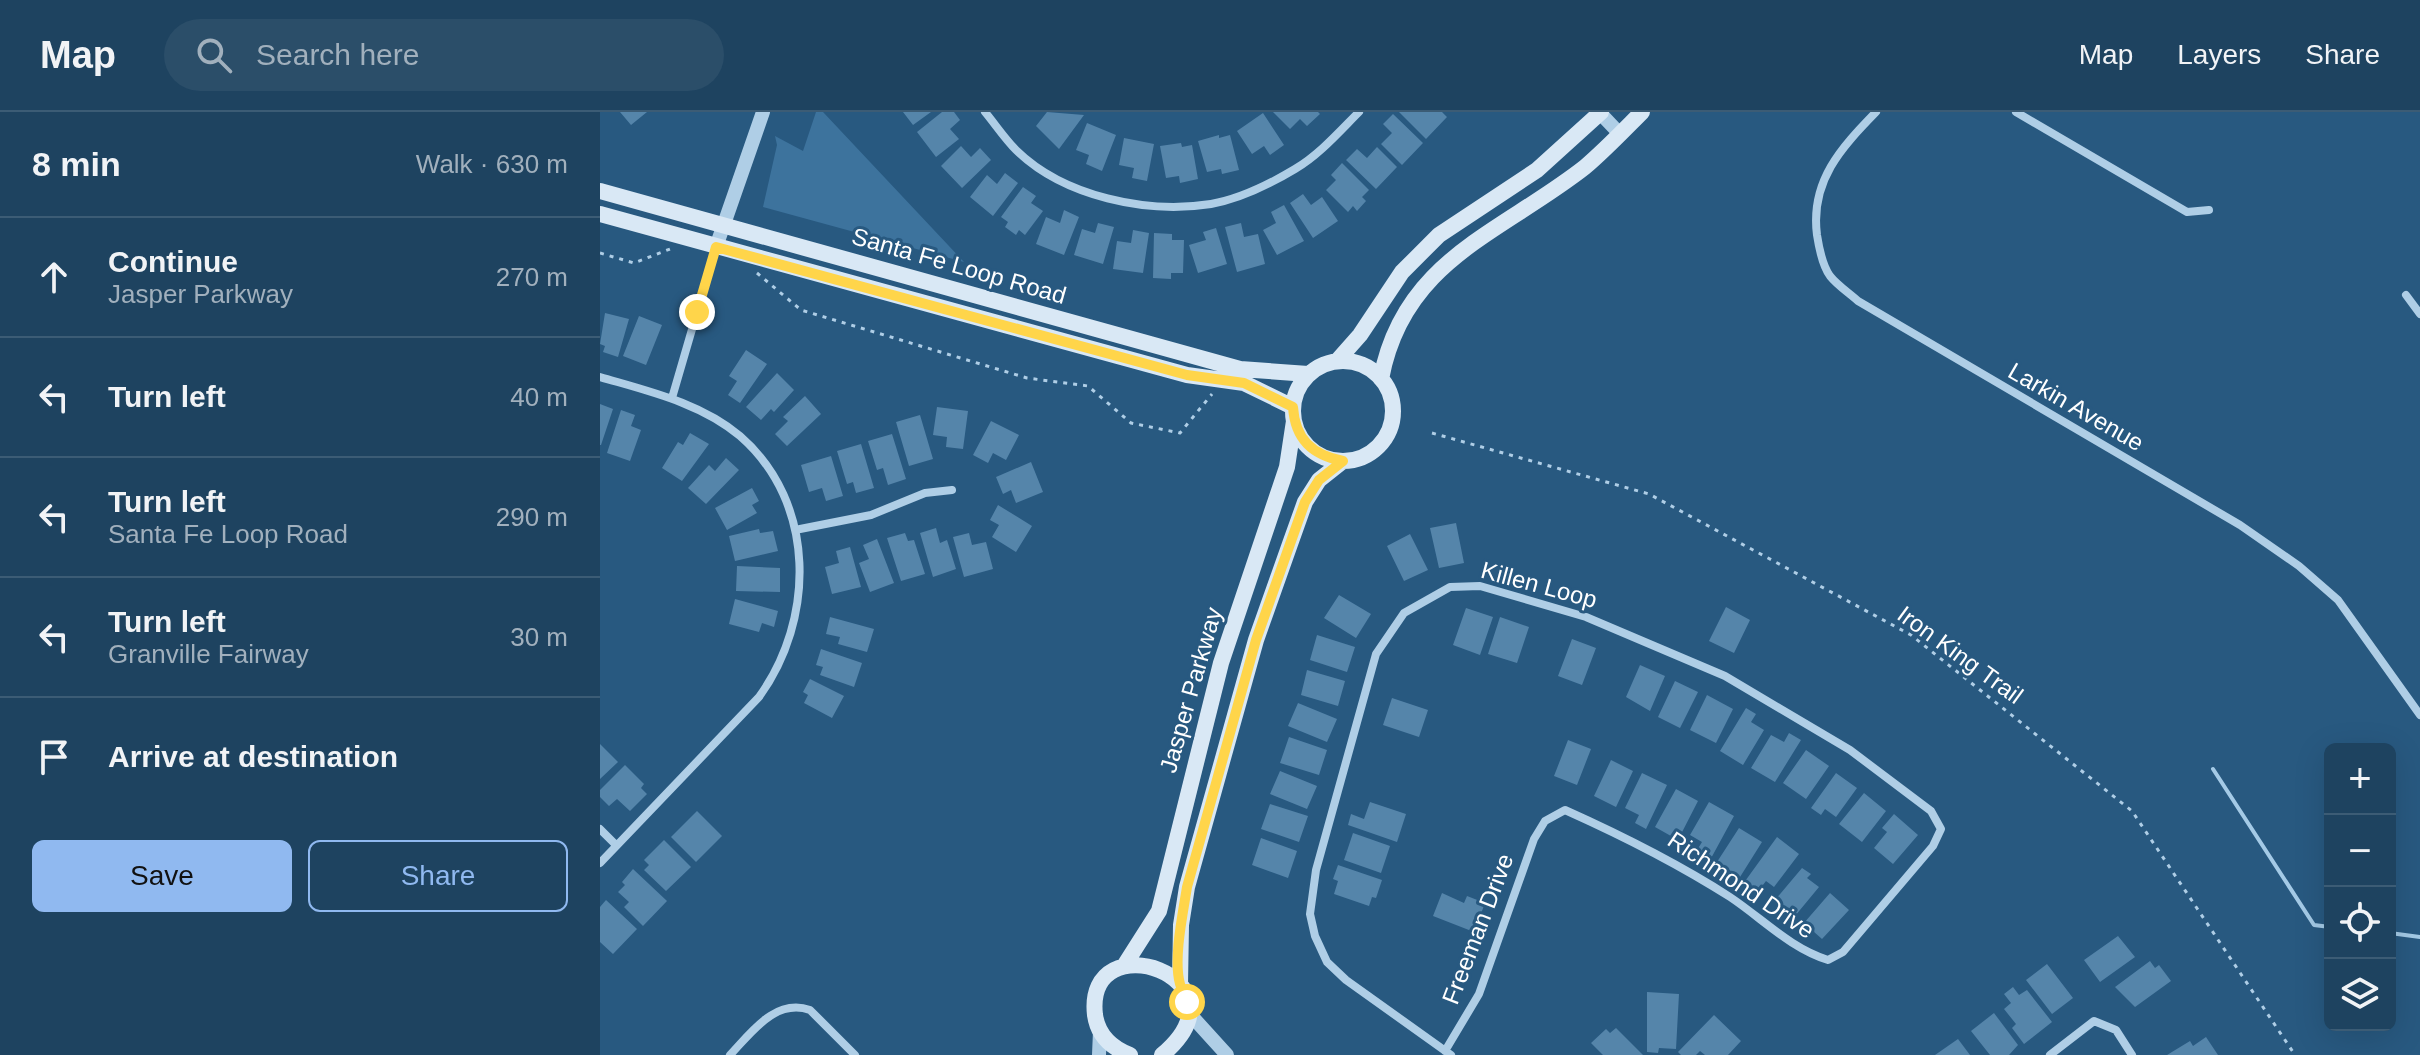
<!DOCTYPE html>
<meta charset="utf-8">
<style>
body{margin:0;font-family:Helvetica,sans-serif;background:#2b4e69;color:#f1f3f6}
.controls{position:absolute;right:24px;bottom:24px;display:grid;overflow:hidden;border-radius:12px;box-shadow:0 8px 32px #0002}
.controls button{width:72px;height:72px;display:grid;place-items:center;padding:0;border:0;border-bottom:2px solid #3c5c75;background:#1e4360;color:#f1f3f6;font:40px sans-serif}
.stop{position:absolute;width:24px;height:24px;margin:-18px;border:6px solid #ffd54a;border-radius:50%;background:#fff}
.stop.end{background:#ffd54a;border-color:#fff;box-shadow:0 2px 8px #0008}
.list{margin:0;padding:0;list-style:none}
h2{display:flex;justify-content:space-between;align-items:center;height:104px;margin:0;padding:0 32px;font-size:34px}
h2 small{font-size:26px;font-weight:400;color:#a1b0bd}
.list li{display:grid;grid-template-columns:52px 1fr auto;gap:24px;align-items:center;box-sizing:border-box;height:120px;padding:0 32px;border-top:2px solid #3c5c75}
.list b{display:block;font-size:30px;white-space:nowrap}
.list p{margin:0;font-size:26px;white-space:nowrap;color:#a1b0bd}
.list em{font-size:26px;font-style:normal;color:#a1b0bd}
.actions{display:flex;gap:16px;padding:24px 32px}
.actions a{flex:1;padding:18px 0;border:2px solid #90b9f0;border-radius:12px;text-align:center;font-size:28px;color:#90b9f0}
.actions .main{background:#90b9f0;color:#111}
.icon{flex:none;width:44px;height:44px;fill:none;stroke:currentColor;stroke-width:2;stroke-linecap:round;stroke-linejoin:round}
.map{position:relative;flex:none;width:1820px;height:943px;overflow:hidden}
header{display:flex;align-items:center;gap:48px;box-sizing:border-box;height:112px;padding:0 40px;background:#1e4360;border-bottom:2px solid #3c5c75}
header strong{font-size:38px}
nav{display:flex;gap:44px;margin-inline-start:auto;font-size:28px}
.search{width:560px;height:72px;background:#2b4e69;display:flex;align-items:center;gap:20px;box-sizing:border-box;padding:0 28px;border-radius:44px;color:#a1b0bd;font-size:30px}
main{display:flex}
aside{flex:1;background:#1e4360}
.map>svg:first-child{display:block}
.green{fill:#3d739d}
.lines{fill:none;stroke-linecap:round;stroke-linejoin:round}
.stream{stroke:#a4cae6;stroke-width:4}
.building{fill:#5585aa}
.path{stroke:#afcee6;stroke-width:3;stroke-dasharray:4 6;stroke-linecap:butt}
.minor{stroke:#afcee6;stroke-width:8}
.tertiary{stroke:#afcee6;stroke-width:14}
.secondary{stroke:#d9e8f5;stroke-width:16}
.route{stroke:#ffd54a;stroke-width:10}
.labels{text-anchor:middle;stroke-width:6;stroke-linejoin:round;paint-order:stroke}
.street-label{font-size:24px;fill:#fff;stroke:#285980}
</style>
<header>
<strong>Map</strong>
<div class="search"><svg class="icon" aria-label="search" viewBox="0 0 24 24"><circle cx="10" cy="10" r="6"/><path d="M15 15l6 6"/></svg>Search here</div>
<nav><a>Map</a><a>Layers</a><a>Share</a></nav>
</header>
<main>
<aside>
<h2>8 min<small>Walk · 630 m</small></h2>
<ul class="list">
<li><svg class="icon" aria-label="ahead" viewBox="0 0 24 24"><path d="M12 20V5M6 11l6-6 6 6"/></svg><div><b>Continue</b><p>Jasper Parkway</p></div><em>270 m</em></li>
<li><svg class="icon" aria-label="left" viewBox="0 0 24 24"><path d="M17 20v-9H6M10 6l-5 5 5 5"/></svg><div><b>Turn left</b></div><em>40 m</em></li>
<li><svg class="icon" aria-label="left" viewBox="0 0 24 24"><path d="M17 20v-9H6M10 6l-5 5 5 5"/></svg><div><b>Turn left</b><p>Santa Fe Loop Road</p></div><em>290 m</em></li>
<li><svg class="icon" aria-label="left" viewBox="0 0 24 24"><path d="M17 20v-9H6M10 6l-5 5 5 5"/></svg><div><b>Turn left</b><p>Granville Fairway</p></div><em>30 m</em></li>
<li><svg class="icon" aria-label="arrive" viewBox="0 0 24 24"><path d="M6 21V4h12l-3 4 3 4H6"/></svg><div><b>Arrive at destination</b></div></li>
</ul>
<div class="actions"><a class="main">Save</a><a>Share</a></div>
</aside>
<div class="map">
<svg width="1820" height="943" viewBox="0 0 1820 943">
<rect width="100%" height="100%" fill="#285980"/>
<path class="green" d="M216,0H223L364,150L163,95L177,33L175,24L203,39Z"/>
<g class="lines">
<path class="stream" d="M1613,657L1714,813L1730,815
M1790,821L1820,825"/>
</g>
<path class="building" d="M20,0H47L31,13Z
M303,0H331L313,13Z
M342,0H354L360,8L350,17L359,27L336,45L317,20Z
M447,0L484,3L459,37L436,14Z
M673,0H718L720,2L707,14L700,7L690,17Z
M799,0H842L847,5L826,27Z
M663,1L684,33L670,43L664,34L652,42L637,19Z
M793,2L823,31L802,53L781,32L792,21L783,12Z
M487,11L516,23L502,59L486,52L489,43L476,38Z
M619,23V26L630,23L639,58L622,62L621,57L607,60L598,29Z
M524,26L554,32L547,69L532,66L534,56L519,53Z
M581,31L582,35L592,33L598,67L580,71L579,64L566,66L560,34Z
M361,34L371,45L380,36L391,48L362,76L341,54Z
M777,35L797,55L776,77L746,48L757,37L767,46Z
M742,51L769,78L762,85L766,89L757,99L753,94L748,100L726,78L736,68L731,63Z
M405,61L418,71L393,104L370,85L387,63L397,72Z
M423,75L436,84L431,91L443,99L425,123L419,118L416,123L405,115L408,110L401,105Z
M703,82L711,93L722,85L738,109L713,126L690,91Z
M684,93L704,129L677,143L663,118L676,111L671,100Z
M464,98L479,105L464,143L436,132L446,105L460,111Z
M498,111L514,115L503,152L474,143L482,117L495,121Z
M641,111L644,125L658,122L665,152L637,160L625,115Z
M616,116L627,152L598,161L589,133L606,128L603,120Z
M533,118L549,121L543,161L513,157L517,129L531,131Z
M554,121L572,122V128H584L583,161H571V167L553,166Z
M5,201L29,207L18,245L3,240L5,234L0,232Z
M39,204L62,213L46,253L23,244Z
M146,238L167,252L140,291L128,283L137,269L129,264Z
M177,261L194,278L174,300L171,297L161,308L146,295Z
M205,284L221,302L187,334L175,322L188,309L183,305Z
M0,292L13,297L1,333H0Z
M337,295L368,299L363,337L346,335L347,325L333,323Z
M21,298L35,303L31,314L41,318L30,349L7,341Z
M320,303L333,347L309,354L296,310Z
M391,309L419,323L406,348L393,341L388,351L373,343Z
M90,321L109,332L82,369L62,356L78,330L83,333Z
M292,322L306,367L288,373L283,356L277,358L268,329Z
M261,332L274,376L256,381L253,370L247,372L237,339Z
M231,344L243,384L226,389L222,376L209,380L201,353Z
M126,346L139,358L106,392L88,376L109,353L115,359Z
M431,350L443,380L416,391L411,378L403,382L396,365Z
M152,376L159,389L152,393L157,401L127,418L115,396Z
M398,393L432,414L416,440L392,425L399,413L390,408Z
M856,411L864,451L839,456L830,416Z
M336,416L340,431L347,428L356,457L333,465L320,421Z
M159,417L160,421L173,419L178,439L135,449L129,424Z
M305,421L308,429L314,428L325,462L301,469L287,426Z
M369,421L372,433L386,430L393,457L364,465L353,425Z
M810,422L828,458L804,469L787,434Z
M277,427L294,471L270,480L259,451L269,447L263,433Z
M250,435L261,475L232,482L225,455L239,451L236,439Z
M137,454L180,456V480L136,479Z
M739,483L771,502L756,526L724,506Z
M135,487L178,499L174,515L162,511L159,520L129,512Z
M1126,495L1150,508L1134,541L1109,529Z
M866,496L893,505L880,543L853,533Z
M230,505L274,517L267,540L238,532L240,525L226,522Z
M900,505L929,515L917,551L888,542Z
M717,523L755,535L747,560L710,548Z
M972,527L996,536L982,573L958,564Z
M221,537L262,551L254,575L220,563L223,555L216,553Z
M1040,553L1065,564L1050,599L1026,585Z
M707,558L745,569L738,594L701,583Z
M210,567L244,584L232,606L204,591L208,583L203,580Z
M1075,569L1098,580L1080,616L1058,605Z
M1107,583L1133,597L1116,631L1090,618Z
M792,586L828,598L819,625L783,613Z
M698,591L737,607L727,630L688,614Z
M1146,596L1156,602L1151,610L1164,618L1143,653L1120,639Z
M1189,621L1201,628L1175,670L1151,656L1171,623L1184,630Z
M689,625L727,638L719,663L680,651Z
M968,628L991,637L977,673L954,664Z
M0,632L18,650L0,667Z
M1206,638L1229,654L1206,687L1183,671Z
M1011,648L1033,659L1016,695L994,684Z
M25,653L44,672L41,676L47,682L30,699L17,687L9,694L0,685V678Z
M680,659L717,674L707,697L670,682Z
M1042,661L1067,673L1046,717L1035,711L1039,703L1025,696Z
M1236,661L1257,676L1236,705L1225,697L1221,703L1211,696Z
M1076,677L1098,689L1078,728L1055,715Z
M1264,681L1286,699L1262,730L1239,712Z
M770,690L806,702L797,730L748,713L751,702L764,707Z
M1109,690L1134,704L1109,750L1094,743L1102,730L1090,723Z
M670,692L708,704L699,730L661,717Z
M97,699L122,724L96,750L71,725Z
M1294,702L1318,723L1293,752L1274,736L1287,720L1282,716Z
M1139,716L1162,730L1140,765L1117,750Z
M753,721L790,734L781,761L744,748Z
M1177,725L1199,742L1174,775L1166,769L1156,782L1143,772Z
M661,726L697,739L688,766L652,753Z
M64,728L91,755L66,779L44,758L49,753L44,748Z
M738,753L782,768L776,786L772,785L769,794L734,782L738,769L733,767Z
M1202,756L1211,762L1207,766L1219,775L1195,804L1175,788Z
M33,757L67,789L43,814L24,795L29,790L18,780L25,773L22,770Z
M842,781L864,791L867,784L885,791L874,820L833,804Z
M1230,781L1249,798L1222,827L1204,811Z
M6,788L37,817L13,842L0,830V795Z
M1518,824L1535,845L1500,870L1484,848Z
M1550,849L1555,856L1559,853L1571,869L1535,895L1515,875Z
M1447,852L1473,886L1452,902L1426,868Z
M1413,875L1419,883L1427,878L1452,910L1424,932L1412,916L1416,912L1404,897L1411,891L1404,882Z
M1047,880L1079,882L1076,937L1059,936L1058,941L1047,940Z
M1394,901L1418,933L1409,943H1390L1371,919Z
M1114,903L1141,929L1128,943H1105L1100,939L1096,943H1081L1078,940Z
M1016,916L1043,943H1003L991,931L1006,917L1010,921Z
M1606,925L1618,943H1567L1590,929L1593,934Z
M1358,927L1370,943H1335Z"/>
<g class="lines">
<path class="path" d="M0,141L34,151L70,137
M157,161L201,198L427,266L488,274L531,311L580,321L612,282
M832,321L1049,382L1311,523L1532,699L1695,943"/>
<path class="minor" d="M385,0C395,12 405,27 416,38C464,85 547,102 611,92C640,87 670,72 695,57C719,43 739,20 759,0
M1276,0C1241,36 1210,69 1217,123C1219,136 1222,153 1230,164C1237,173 1249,181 1258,189L1640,413L1699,454L1738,488L1820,603
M1416,0L1587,100L1609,98
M1806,183L1820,202
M0,265C48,279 101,291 140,324C217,391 215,508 159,585L0,751
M72,286L116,135
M195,418L271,403L325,381L352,378
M0,717L16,733
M845,939L879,882L934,727L945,709L965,698C1023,724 1077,751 1130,785C1163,807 1190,836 1228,848L1243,840L1333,734L1341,717L1331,699L1250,638L1125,564L986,505L880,474L850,475L804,501L776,542L716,758L710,802L715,824L727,850L746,868L851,943
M130,943C151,921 175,886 210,898L255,943
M1450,943L1494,909L1516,918L1532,943"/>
<path class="tertiary" d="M1000,1L1020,22
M116,135L163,0
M588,900L627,943
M499,943L500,919"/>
<path class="secondary" d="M0,79L640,257L708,262
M0,102L587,263L644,271L693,295
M737,249L760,223L802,160L839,123L937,58L1001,0
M693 299a50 50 0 1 1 100 0a50 50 0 1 1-100 0Z
M781,267C803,148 901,121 985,55C1005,38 1024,18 1042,0
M524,854L559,799L621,551L687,355L694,309
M580,872L581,813L587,775L656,528L690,432L705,390L719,368L743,349
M530,943C512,936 498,924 495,903C484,808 655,865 562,943"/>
</g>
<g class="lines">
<path class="route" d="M97,200L116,135L587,263L644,271L693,295C695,327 712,343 743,349L719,368L705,390L690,432L656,528L587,775C583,801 573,847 580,872C582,879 585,884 587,890"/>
</g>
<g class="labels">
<g class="street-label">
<text transform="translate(359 154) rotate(16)" y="8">Santa Fe Loop Road</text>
<text transform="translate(1476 295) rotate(30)" y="8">Larkin Avenue</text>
<text transform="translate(939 473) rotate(15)" y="8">Killen Loop</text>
<text transform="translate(1360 543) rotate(36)" y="8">Iron King Trail</text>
<text transform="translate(591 578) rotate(-74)" y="8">Jasper Parkway</text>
<text transform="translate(1141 773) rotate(34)" y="8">Richmond Drive</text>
<text transform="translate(878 817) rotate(-69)" y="8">Freeman Drive</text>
</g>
</g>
</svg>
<div class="controls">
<button>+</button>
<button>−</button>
<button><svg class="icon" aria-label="locate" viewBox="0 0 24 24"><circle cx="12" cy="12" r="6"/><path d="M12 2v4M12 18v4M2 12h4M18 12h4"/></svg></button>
<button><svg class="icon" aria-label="layers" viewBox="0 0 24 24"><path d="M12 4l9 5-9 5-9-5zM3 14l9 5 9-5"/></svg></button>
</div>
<div class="stop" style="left:587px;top:890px"></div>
<div class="stop end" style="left:97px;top:200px"></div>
</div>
</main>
